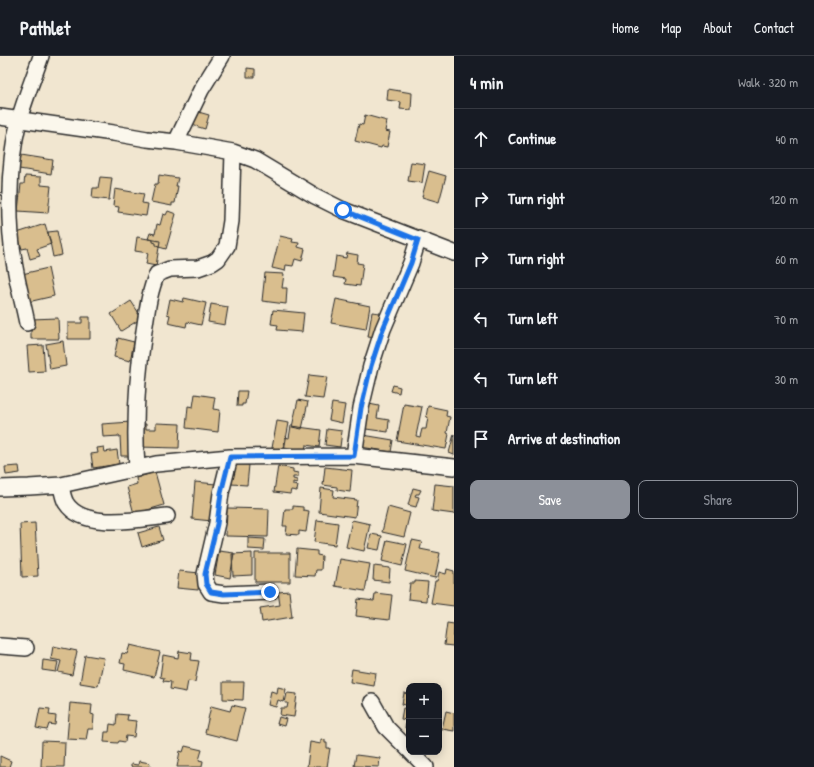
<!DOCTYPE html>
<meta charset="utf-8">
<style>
body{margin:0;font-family:"Patrick Hand",sans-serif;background:#242831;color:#f1f3f6}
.controls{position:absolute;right:12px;bottom:12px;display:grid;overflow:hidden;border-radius:8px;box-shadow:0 2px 10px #0003}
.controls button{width:36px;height:36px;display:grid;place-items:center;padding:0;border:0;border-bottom:1px solid #363941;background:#171b24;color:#f1f3f6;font:20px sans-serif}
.stop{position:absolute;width:12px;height:12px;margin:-9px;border:3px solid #1a73e8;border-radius:50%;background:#fff}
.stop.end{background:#1a73e8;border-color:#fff;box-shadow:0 1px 4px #0008}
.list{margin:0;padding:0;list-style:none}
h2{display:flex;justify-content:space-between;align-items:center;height:52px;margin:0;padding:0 16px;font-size:17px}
h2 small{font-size:13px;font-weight:400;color:#9ea1a6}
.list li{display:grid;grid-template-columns:26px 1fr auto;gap:12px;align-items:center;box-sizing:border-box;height:60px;padding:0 16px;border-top:1px solid #363941}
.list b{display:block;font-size:15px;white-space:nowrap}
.list em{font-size:13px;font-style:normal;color:#9ea1a6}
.actions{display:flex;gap:8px;padding:12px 16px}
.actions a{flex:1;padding:9px 0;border:1px solid #8c9099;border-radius:8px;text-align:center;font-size:14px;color:#8c9099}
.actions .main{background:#8c9099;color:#fff}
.icon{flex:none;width:22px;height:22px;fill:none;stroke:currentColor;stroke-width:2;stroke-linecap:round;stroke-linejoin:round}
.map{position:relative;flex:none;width:454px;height:711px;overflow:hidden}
header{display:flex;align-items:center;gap:24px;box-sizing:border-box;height:56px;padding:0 20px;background:#171b24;border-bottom:1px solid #363941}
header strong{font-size:19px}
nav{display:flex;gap:22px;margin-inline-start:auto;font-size:14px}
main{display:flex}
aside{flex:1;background:#171b24}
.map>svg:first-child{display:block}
.building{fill:#d9be8e;stroke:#2b2b2b}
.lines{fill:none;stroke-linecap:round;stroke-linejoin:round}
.minor-casing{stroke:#2b2b2b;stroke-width:18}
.minor{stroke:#fbf7ec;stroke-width:15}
.route{stroke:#1a73e8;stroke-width:5}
</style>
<header>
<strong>Pathlet</strong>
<nav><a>Home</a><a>Map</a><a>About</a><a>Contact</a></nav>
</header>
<main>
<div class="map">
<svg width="454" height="711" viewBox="0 0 454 711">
<rect width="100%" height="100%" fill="#f1e6d0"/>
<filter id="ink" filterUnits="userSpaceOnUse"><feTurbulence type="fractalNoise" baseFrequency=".025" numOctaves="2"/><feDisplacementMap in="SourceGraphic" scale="8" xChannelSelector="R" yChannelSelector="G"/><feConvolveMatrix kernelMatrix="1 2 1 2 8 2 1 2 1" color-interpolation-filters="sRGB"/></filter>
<g filter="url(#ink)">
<path class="building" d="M247,12L255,13V21H247Z
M388,33L412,37L411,54L400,53L401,46L387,44Z
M195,55L209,59L205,73L192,69Z
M365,59L387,65L385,75L390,76L387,91L382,90L381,92L355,85L359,68L363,69Z
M21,99L53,104L51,118L19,113Z
M411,106L425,108L422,127L408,125Z
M429,115L446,120L439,146L422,141Z
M159,119L178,122L176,130H178L175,147H172V150L151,146L155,128H158Z
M25,120L41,121V129L51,130L48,157L18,155L21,128H24Z
M100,121L112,122L109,144L92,142L93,132H98Z
M115,133L144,138L142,147L148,148L146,160L118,156L119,151L113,150Z
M168,155L176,158L166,193L159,191V190L156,189V187L153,186V184L148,183L150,177L155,178L157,168L160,169L163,158L166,159Z
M45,168L51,188L37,193L40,200L30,203L27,192L22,193L17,177Z
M57,175L62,199L53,201L48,176Z
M280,180L293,183L292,186L299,187L298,191L305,193L302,205L295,203L293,210L286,209L285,215L272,212Z
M137,181L160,185L156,210L146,208L148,197L135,195Z
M347,197L358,199L357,207L363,208L360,230L345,228L346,223L333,221L336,200L346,202Z
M48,212L54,240L28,246L22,218Z
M265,217L284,218L282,232H287L286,248L262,245Z
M184,242L206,247L201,269L187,266L186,271L168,267L170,259L167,258L170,243L183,246Z
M336,243L370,250L366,273L331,267Z
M131,245L142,262L121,275L111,258Z
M211,248L228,251L225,269L208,266Z
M273,254L304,257L302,276L277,274L278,269L271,268Z
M372,256L380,257L376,282L368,281Z
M82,261H90V283H68V267H82Z
M58,262L59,283H31V263Z
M118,282L134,286L130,305L114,301Z
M63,285L66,310L50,313L46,288Z
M43,289L45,315L29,316L27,290Z
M309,319L327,321L323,343L305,341Z
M393,329L400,331L399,337L391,335Z
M238,335H247L245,348H242V350H237Z
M195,338L215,341L213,353L220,354L218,376L186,372L188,350L193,351Z
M298,344L308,346L302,373L292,371Z
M332,347L345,349L342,367L329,364Z
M369,348L379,350L377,362L389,364L388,376L366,373Z
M404,348L422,351L416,380L420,381L422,373H426L428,361H426L428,350L447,354L446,360L450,361L447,377L449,378L446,393L397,385Z
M277,365L289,367L284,394L272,392Z
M131,366L133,400H121L120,380L103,381L102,368Z
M156,367L180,368L179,392L138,391L139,368H146V373H156Z
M291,370L321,374L319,391L306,389L305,394L284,391L285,381L289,382Z
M327,373L342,375L340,391L325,389Z
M454,378V399L449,397Z
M363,379L393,384L391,396L361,391Z
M104,391L105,396L117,394L119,408L93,412L91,398L98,397L97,392Z
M233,408L249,409L247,429L231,428Z
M19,410L20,417L6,419L5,411Z
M278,410L293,413V416L298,417V421H293V423L297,424V427L293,426V429L298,430L297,435L291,434L290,438L274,436Z
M325,411L352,414L350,436L337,434V431L323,429Z
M155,416L164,449L134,458L127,431L137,428L136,422Z
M195,426L216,428L212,465L192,463Z
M435,428L454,430V458L432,455Z
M321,432L334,434L333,441L357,444L355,461L319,456Z
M413,432L421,434L419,438H416L415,440L419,441L416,451L408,449Z
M293,450L303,451V454L309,455L306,476L299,475V479L286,478L287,470H283L285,453H293Z
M388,451L410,457L404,481L382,476Z
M227,452L269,453L268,481L226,480Z
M317,464L338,467L335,489L314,486Z
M352,464L370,468L364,495L346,491Z
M35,467L38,520L22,521L20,468Z
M159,471L163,484L142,491L138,477Z
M371,478L382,480L379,494L368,492Z
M248,482L265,483L264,494L248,493Z
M387,484L407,488L402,510L382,505Z
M412,484L422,486L420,493L440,497L435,522L405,515Z
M297,493L317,495V499L322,500L321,514H316L315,520L295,519Z
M219,495L234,497L230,522L215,519Z
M252,497V519L233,520L232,498Z
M255,497H290V526H255Z
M340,503L370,508L365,535L335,530Z
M374,510L390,512L389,526L373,524Z
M447,513L454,515V550L431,547L435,525H437L439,516L446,518Z
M179,515L200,517L198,534L177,532Z
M415,525L428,526L426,545L408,543L410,527H415Z
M289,535L292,561L262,566L260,552L280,549L278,536Z
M375,537L392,539L389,564L356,560L358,543L374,545Z
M447,567L454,568L453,590L444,589Z
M130,589L160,596L154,621L124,614L125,608L120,607L122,597L127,598Z
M53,590L77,595L72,619L58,616L61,605L51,603Z
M179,595L192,597L191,604L199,605L195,626L188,625L186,636L170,633L171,626L163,625L164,622L160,621L163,599L178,602Z
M85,599L104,602L98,630L80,627Z
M43,604L58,606L56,616L42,614Z
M352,613L376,617L374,630L350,626Z
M223,626H244L243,644L223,643Z
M278,631L286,633L283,646L278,644L276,651L268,649L271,635L277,637Z
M287,637L297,638L294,661L280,659L281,652H287L288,647H285Z
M404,637L409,638V650L402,648Z
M70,647L92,649L91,658L94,659L93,673H88L86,684L67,683Z
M232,649L245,652L237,685L205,677L211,650L230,655Z
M40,652L50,653L49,659L56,660L55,669L49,668L47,674L36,672Z
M403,652L409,653V672H405L406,664L401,663Z
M446,655L454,657V675L442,673Z
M117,658L128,659L127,664L136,665L134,681L126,680L125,686L119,685L118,687L104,686L105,676H109L110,668L116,669Z
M279,661L286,663L284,670L277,668Z
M321,683L325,684V687H327V692H330L327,711H307L310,686L321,688Z
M42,685L65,686L64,711H41Z
M185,690L202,694L199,704L203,705L202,711H177L180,695L183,696Z
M356,699L380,702L379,711L354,710Z
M0,700L11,705L9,711H0Z
M139,705L150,707L149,711H152H131V708L138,709Z"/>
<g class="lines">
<defs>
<path id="minor" d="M0,61L113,77L147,83L176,86L233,96L255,104L315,140L343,154L454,197
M176,86L201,34L222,0
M27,267C24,252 20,237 17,222C7,174 7,112 19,64C25,42 34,21 41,0
M354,400L361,352L371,310L383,273L411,207L418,184
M230,401L221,437L217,467L205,518L206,528L211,536L224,538L270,536
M137,413C134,366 137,321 144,275C147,256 149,236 157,218L170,213L198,212L212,207L218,203L227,190L231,165L233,96
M61,429C62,435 63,442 66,447C84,475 140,463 167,460
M0,432L29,431L61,429L156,408L230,401L354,400L454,411
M0,590L26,592
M372,646L386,671L409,694
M411,696L426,711"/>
</defs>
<use href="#minor" class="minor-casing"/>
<use href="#minor" class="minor"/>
</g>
</g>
<g class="lines" filter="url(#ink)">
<path class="route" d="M270,536L224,538L211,536L206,528L205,518L217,468L221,437L230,401L354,400L361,352L371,310L383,273L411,207L418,184L343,154"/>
</g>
</svg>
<div class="controls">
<button>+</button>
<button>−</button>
</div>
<div class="stop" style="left:343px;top:154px"></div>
<div class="stop end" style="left:270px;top:536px"></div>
</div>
<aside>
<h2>4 min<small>Walk · 320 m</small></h2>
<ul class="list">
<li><svg class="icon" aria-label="ahead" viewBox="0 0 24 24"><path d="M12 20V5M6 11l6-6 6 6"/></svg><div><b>Continue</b></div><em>40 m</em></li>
<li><svg class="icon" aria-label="right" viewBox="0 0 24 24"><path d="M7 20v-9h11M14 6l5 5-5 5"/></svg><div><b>Turn right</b></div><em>120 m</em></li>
<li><svg class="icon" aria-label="right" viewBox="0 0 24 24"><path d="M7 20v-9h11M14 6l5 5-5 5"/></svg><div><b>Turn right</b></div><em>60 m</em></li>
<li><svg class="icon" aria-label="left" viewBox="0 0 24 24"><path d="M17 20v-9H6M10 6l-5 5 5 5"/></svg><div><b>Turn left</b></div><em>70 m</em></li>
<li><svg class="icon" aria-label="left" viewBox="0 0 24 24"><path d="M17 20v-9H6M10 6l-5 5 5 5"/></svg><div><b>Turn left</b></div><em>30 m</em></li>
<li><svg class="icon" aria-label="arrive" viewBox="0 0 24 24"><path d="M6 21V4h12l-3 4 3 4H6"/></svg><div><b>Arrive at destination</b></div></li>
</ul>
<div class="actions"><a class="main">Save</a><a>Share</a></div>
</aside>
</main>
